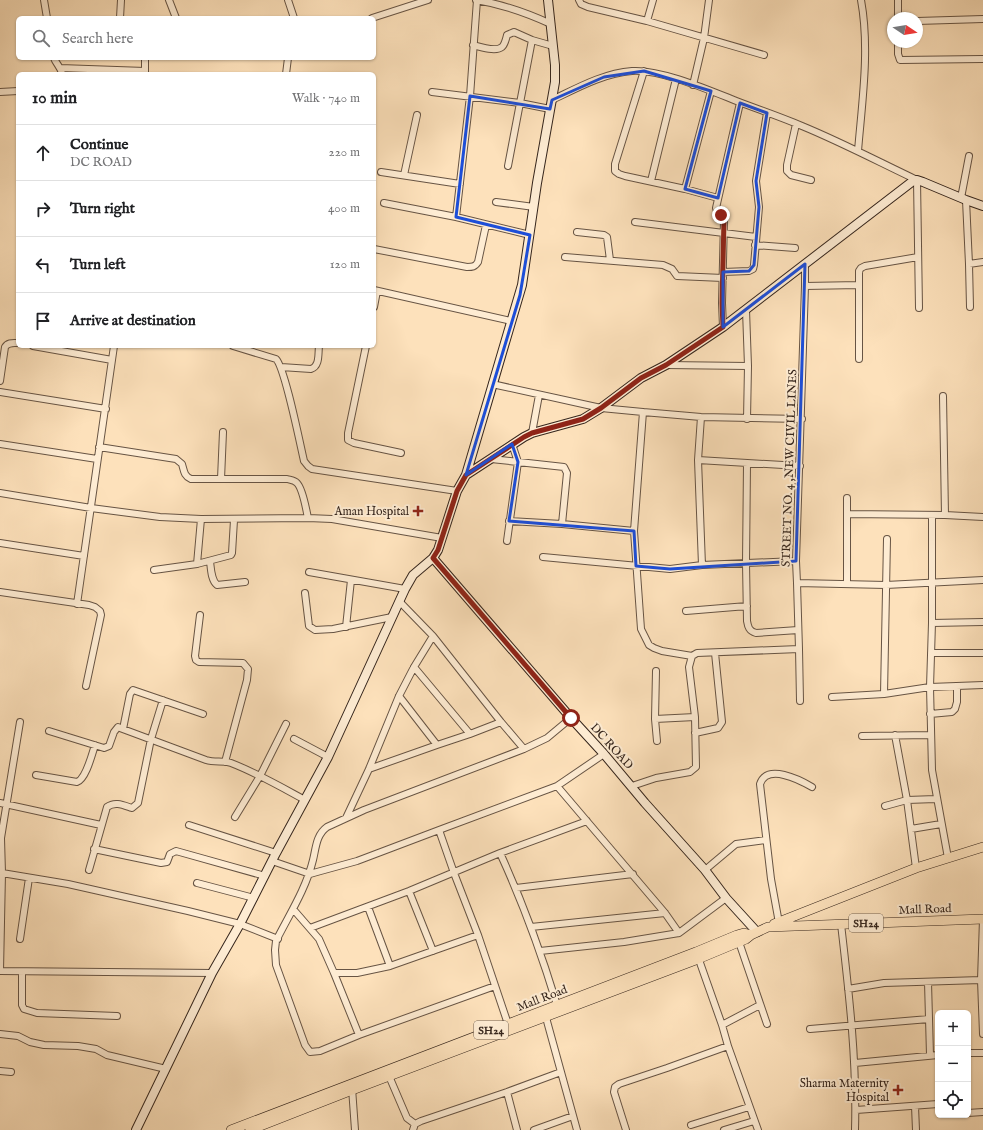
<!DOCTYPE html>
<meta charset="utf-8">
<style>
body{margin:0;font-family:"IM FELL English",serif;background:#f6f6f6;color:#202124}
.controls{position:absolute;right:12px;bottom:12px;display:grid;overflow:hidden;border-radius:6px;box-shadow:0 1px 3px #0004}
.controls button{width:36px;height:36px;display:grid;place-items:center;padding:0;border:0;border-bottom:1px solid #e0e0e0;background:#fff;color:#202124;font:20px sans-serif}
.compass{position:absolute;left:887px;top:12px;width:36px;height:36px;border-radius:50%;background:#fff;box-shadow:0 1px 3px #0004;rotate:102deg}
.stop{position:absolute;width:12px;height:12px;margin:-9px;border:3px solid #8f2418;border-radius:50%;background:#fff}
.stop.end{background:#8f2418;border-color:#fff;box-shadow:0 1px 4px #0008}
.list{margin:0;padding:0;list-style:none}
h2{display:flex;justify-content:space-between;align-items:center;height:52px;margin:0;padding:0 16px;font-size:17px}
h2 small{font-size:13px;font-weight:400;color:#757577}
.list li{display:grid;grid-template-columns:26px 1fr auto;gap:12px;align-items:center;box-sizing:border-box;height:56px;padding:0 16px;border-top:1px solid #e0e0e0}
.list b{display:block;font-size:15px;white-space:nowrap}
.list p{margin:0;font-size:13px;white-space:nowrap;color:#757577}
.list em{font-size:13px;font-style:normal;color:#757577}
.icon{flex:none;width:22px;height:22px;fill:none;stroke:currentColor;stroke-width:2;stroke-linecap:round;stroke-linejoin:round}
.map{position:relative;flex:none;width:983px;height:1130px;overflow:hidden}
.search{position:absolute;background:#fff;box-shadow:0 1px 3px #0004;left:16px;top:16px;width:360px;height:44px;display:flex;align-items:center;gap:10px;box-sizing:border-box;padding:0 14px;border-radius:6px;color:#757577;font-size:15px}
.panel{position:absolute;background:#fff;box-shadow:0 1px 3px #0004;left:16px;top:72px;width:360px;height:276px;border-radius:6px}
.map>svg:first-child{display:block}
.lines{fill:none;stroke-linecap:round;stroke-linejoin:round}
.street-casing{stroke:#675444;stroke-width:8}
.secondary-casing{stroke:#35251c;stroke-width:10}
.primary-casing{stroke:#35251c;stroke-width:10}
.street{stroke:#feecd3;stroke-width:6}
.secondary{stroke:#feecd3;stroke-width:8}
.primary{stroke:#fde1bb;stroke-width:9}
.route{stroke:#8f2418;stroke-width:5}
.marked{fill:none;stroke:#1d4ed8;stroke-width:3;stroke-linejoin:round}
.poi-dot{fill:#8f2418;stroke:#feecd3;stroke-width:1.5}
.labels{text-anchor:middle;stroke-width:4;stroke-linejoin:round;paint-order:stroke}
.shield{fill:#feecd3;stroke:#716153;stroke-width:1}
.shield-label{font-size:11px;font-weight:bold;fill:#35251c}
.street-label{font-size:12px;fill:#35251c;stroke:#feecd3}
.poi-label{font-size:12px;fill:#35251c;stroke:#feecd3;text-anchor:end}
</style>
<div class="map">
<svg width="983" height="1130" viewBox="0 0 983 1130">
<rect width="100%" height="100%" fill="#fde1bb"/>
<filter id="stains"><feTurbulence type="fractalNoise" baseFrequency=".005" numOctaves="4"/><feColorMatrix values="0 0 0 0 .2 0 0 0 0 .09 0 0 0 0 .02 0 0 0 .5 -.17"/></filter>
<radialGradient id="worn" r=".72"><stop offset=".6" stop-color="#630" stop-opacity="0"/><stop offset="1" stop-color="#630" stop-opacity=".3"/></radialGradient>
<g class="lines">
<defs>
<path id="street" d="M44,0L47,18
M169,0L176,18
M288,0L294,18
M476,0C501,4 527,13 551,24
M579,0L581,4L588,7L647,21L764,55
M120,18L121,0
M372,18L428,0
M898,18V0
M647,21L653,0
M917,21L983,19
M898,42V54L900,60L983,59
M473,45C480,47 496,52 502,47C505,44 506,39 507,35L514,32L532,40L553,46
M54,58C56,64 61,67 62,74
M60,68L145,71
M644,71L615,164V171L619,174L625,176L685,189L718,198
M145,74V58
M286,74L288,58
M693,85L704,38L709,0
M0,92L18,91
M432,92L520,103L550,109
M552,100C577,88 604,73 632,71C661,69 711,91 739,102C760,110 781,117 802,126C841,142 879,162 917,180L919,308
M796,124L787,165V171L791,175L811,180
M858,151C862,102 870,49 861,0
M508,166L532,40
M381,172L460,184
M404,175L417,115
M651,181L676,79
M685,189L711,91
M961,198L969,156
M966,200L969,264L970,307
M496,202L534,207
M384,203L456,217L530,235
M456,217L470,96L477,0
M635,222L756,237
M577,232L604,235L607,237L610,260
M755,245L795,248
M374,249L467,267C472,267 475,267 478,262L486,225
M565,257L663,265L672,269L677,276L723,278
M805,264V286L796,561L797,583L886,585L983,580
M969,264L983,262
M723,272L749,271L753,269L754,265L759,207L756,181L767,113
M805,286L859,285
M374,290L511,321
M374,307L377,291
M746,310L748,366L747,419
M723,327L722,303L724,220V218L718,214L716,208L740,103
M33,346L112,360
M233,346L276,359C285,368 300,444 304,461L308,466L312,469L457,491
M366,346L348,433V440L354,443L401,453
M859,359V271L861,268L865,266L918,257
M666,365L748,366
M281,367L311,369C320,366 318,354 319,346
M0,381L5,347C8,342 13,343 18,343
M492,384L601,408L643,412
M0,392L106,409
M943,396L945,515
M701,417L698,460L702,565
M532,433L539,395
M0,444L97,459
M99,447L176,459L182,464C184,471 184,476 191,479H287C290,480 294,480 297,483C303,489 306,509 308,518
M491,459L564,467L567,473L562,524
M698,460L800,466
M747,464L746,563L747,621C748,627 749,631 756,633L798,630
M221,479L223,432
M0,493L91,508L160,517L201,519L308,518L332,519L442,538
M847,514L945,515L983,517
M932,516V623L930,687L932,770L948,858
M509,521L562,524L634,531
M507,541L518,462L512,444
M0,543L84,556
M543,557L670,569L702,565L796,561
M210,561C211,569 211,580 217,585L245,582
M197,564L201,519
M154,570L197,564L231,555L232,553L234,520
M309,572L405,589
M847,584V498
M0,592L89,605L95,607L100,611L101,615L86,686
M305,593L309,626L315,630L333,629L392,617
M77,604L114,346
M686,611L747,606
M200,615L195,656L196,660L199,662L243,663L248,669L247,680L225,762
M932,623L983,622
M346,627L351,580
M433,636L501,722L524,749L547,738L571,718
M799,649L800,701
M931,653H983
M692,656L662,651L654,648L649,645L641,629L634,531L643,412L701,417L802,419
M414,667L470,734L501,722
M656,671L655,719L657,741
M884,694L887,539
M399,696L437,745L470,734
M832,697L884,694L930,687L983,685
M930,714L952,712L955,709L957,702V686
M655,719L695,717
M20,722L1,838L2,873L0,971L212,973
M123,729L130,694L133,690L203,714
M49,731L104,748L109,746L114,732L118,727L120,728L206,760C215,763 223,760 231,763C257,773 281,787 305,800
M695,733L718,728L722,722L715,653
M895,735L907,800L916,868
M862,736L930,735
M294,739L328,757
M369,769L437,745
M36,775L77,782C86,779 92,754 95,745
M557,786L665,913L679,933
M632,786L656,778L690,772L696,767L695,717L689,667L692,656L697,653L799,649L797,583
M0,803L101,825
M885,806L907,800L936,799
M235,817L260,776L286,724
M346,818L369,769L399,696L414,667L433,636L399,601
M189,825L276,853
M911,829L941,824
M94,849L161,863L167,862L170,854L176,851L265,876
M500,853C523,903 541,952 557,1005
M272,861L310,874L317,872L357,861L439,830
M89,870L107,807C115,801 123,805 132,808L138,803L151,739L163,700
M705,870L736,844L766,840
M2,873L68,884L188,911L240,924L278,939
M197,883L254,898
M516,888L633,874
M409,891L433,951
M293,909L319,939L334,973L359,1035
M983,919L981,980L983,1034
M779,923L771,879L760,784C767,763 800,780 812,787
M841,924C849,993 857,1061 855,1130
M531,927L665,913
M310,928L409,891L500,853L587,821
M20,939L29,878
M739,942L767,1024
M540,951L624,942L679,933L726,898
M698,957L722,1025L728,1046
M390,966L478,935
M22,972V1005L24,1009L37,1013L117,1016
M334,973H357L390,966L368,907
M928,982L930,1055
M495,986L359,1035L320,1051L310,1052L305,1045L276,965L275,950L276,941C289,915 306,889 313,860C316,848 316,835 327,827L364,810L524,749
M848,989L884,983L981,980
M545,1014L577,1130
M722,1025L760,1005
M509,1027L478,935L454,873L439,830L557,786L604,754
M810,1029L929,1019
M0,1034L18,1036L30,1042L44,1045L78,1046L96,1049L107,1055L166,1069
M968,1053H983
M855,1063L938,1055
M0,1071L11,1072
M389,1076L407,1118L415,1124
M352,1088L355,1130
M507,1092L517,1130
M915,1106L916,1130
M856,1110L938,1104
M968,1113L983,1112
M691,1125L749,1107
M413,1130L415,1124L421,1121L507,1092L561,1072
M534,1130L573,1116
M626,1130L614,1092L615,1087L619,1084L667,1068L728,1046L758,1130
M724,1130L754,1121"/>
<path id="secondary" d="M466,475L524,437L532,433L583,419L601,408L641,378L666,365L723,327L913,181L917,180L923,182L966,200L983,206
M433,558L571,718L604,754L645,803L705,870L726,898L757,932
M136,1130L212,973L240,924L276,853L328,757L405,589L413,575L433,558L438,550L457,491L466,475L522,285L537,183L555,82V65L548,0"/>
<path id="primary" d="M774,924L916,868L983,847
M231,1130L696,952L737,935L744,933L751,935
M250,1130L352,1090L698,959L746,939L751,935L768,927L983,919"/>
</defs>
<use href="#street" class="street-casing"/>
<use href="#secondary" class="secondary-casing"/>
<use href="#primary" class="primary-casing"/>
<use href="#street" class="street"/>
<use href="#secondary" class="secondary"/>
<use href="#primary" class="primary"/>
</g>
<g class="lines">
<path class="route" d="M571,718L433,558L438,550L457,491L466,475L524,437L532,433L583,419L601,408L641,378L666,365L723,327L722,303L724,220V218L721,215"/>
</g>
<path class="marked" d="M644,71L711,91L685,189L718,198L740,103L767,113L756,181L759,207L754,265L749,271L723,272V327L805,264L796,561L670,569L636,566L634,531L509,521L518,462L512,444L466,475L520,295L530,235L456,217L470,96L550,109L552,100L604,77Z"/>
<g class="poi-dot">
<path d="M416 505h4v4h4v4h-4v4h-4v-4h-4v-4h4z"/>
<path d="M896 1084h4v4h4v4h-4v4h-4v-4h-4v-4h4z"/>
</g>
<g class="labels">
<g class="shield">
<rect x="849" y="914" width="34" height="18" rx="3"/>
<rect x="474" y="1021" width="34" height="18" rx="3"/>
</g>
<g class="shield-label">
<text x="866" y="927">SH24</text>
<text x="491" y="1034">SH24</text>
</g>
<g class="street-label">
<text transform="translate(789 468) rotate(-88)" y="4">STREET NO. 4 ,NEW CIVIL LINES</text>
<text transform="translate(612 746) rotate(48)" y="4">DC ROAD</text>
<text transform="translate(925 909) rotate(-2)" y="4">Mall Road</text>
<text transform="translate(542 998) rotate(-21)" y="4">Mall Road</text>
</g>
<g class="poi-label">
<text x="409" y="515">Aman Hospital</text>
<text x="889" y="1087">Sharma Maternity<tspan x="889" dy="14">Hospital</tspan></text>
</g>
</g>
<rect width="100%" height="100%" filter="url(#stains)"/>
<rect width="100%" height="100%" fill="url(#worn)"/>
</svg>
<div class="controls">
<button>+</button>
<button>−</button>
<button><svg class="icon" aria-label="locate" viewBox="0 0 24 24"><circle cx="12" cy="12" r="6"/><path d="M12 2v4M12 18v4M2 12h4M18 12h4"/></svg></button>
</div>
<svg class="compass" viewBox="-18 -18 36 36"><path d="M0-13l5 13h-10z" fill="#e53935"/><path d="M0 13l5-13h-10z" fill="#757577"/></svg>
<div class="stop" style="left:571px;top:718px"></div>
<div class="stop end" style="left:721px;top:215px"></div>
<div class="search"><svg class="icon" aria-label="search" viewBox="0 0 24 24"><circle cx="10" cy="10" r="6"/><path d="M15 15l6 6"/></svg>Search here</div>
<section class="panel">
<h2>10 min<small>Walk · 740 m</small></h2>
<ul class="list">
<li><svg class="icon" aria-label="ahead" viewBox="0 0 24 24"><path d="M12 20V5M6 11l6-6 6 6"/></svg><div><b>Continue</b><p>DC ROAD</p></div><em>220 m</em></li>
<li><svg class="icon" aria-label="right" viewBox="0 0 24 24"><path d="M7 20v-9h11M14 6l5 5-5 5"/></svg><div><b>Turn right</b></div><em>400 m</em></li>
<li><svg class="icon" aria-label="left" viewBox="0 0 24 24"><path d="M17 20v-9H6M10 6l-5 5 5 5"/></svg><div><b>Turn left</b></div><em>120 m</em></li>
<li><svg class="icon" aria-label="arrive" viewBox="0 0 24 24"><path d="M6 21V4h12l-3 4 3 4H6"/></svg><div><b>Arrive at destination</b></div></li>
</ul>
</section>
</div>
